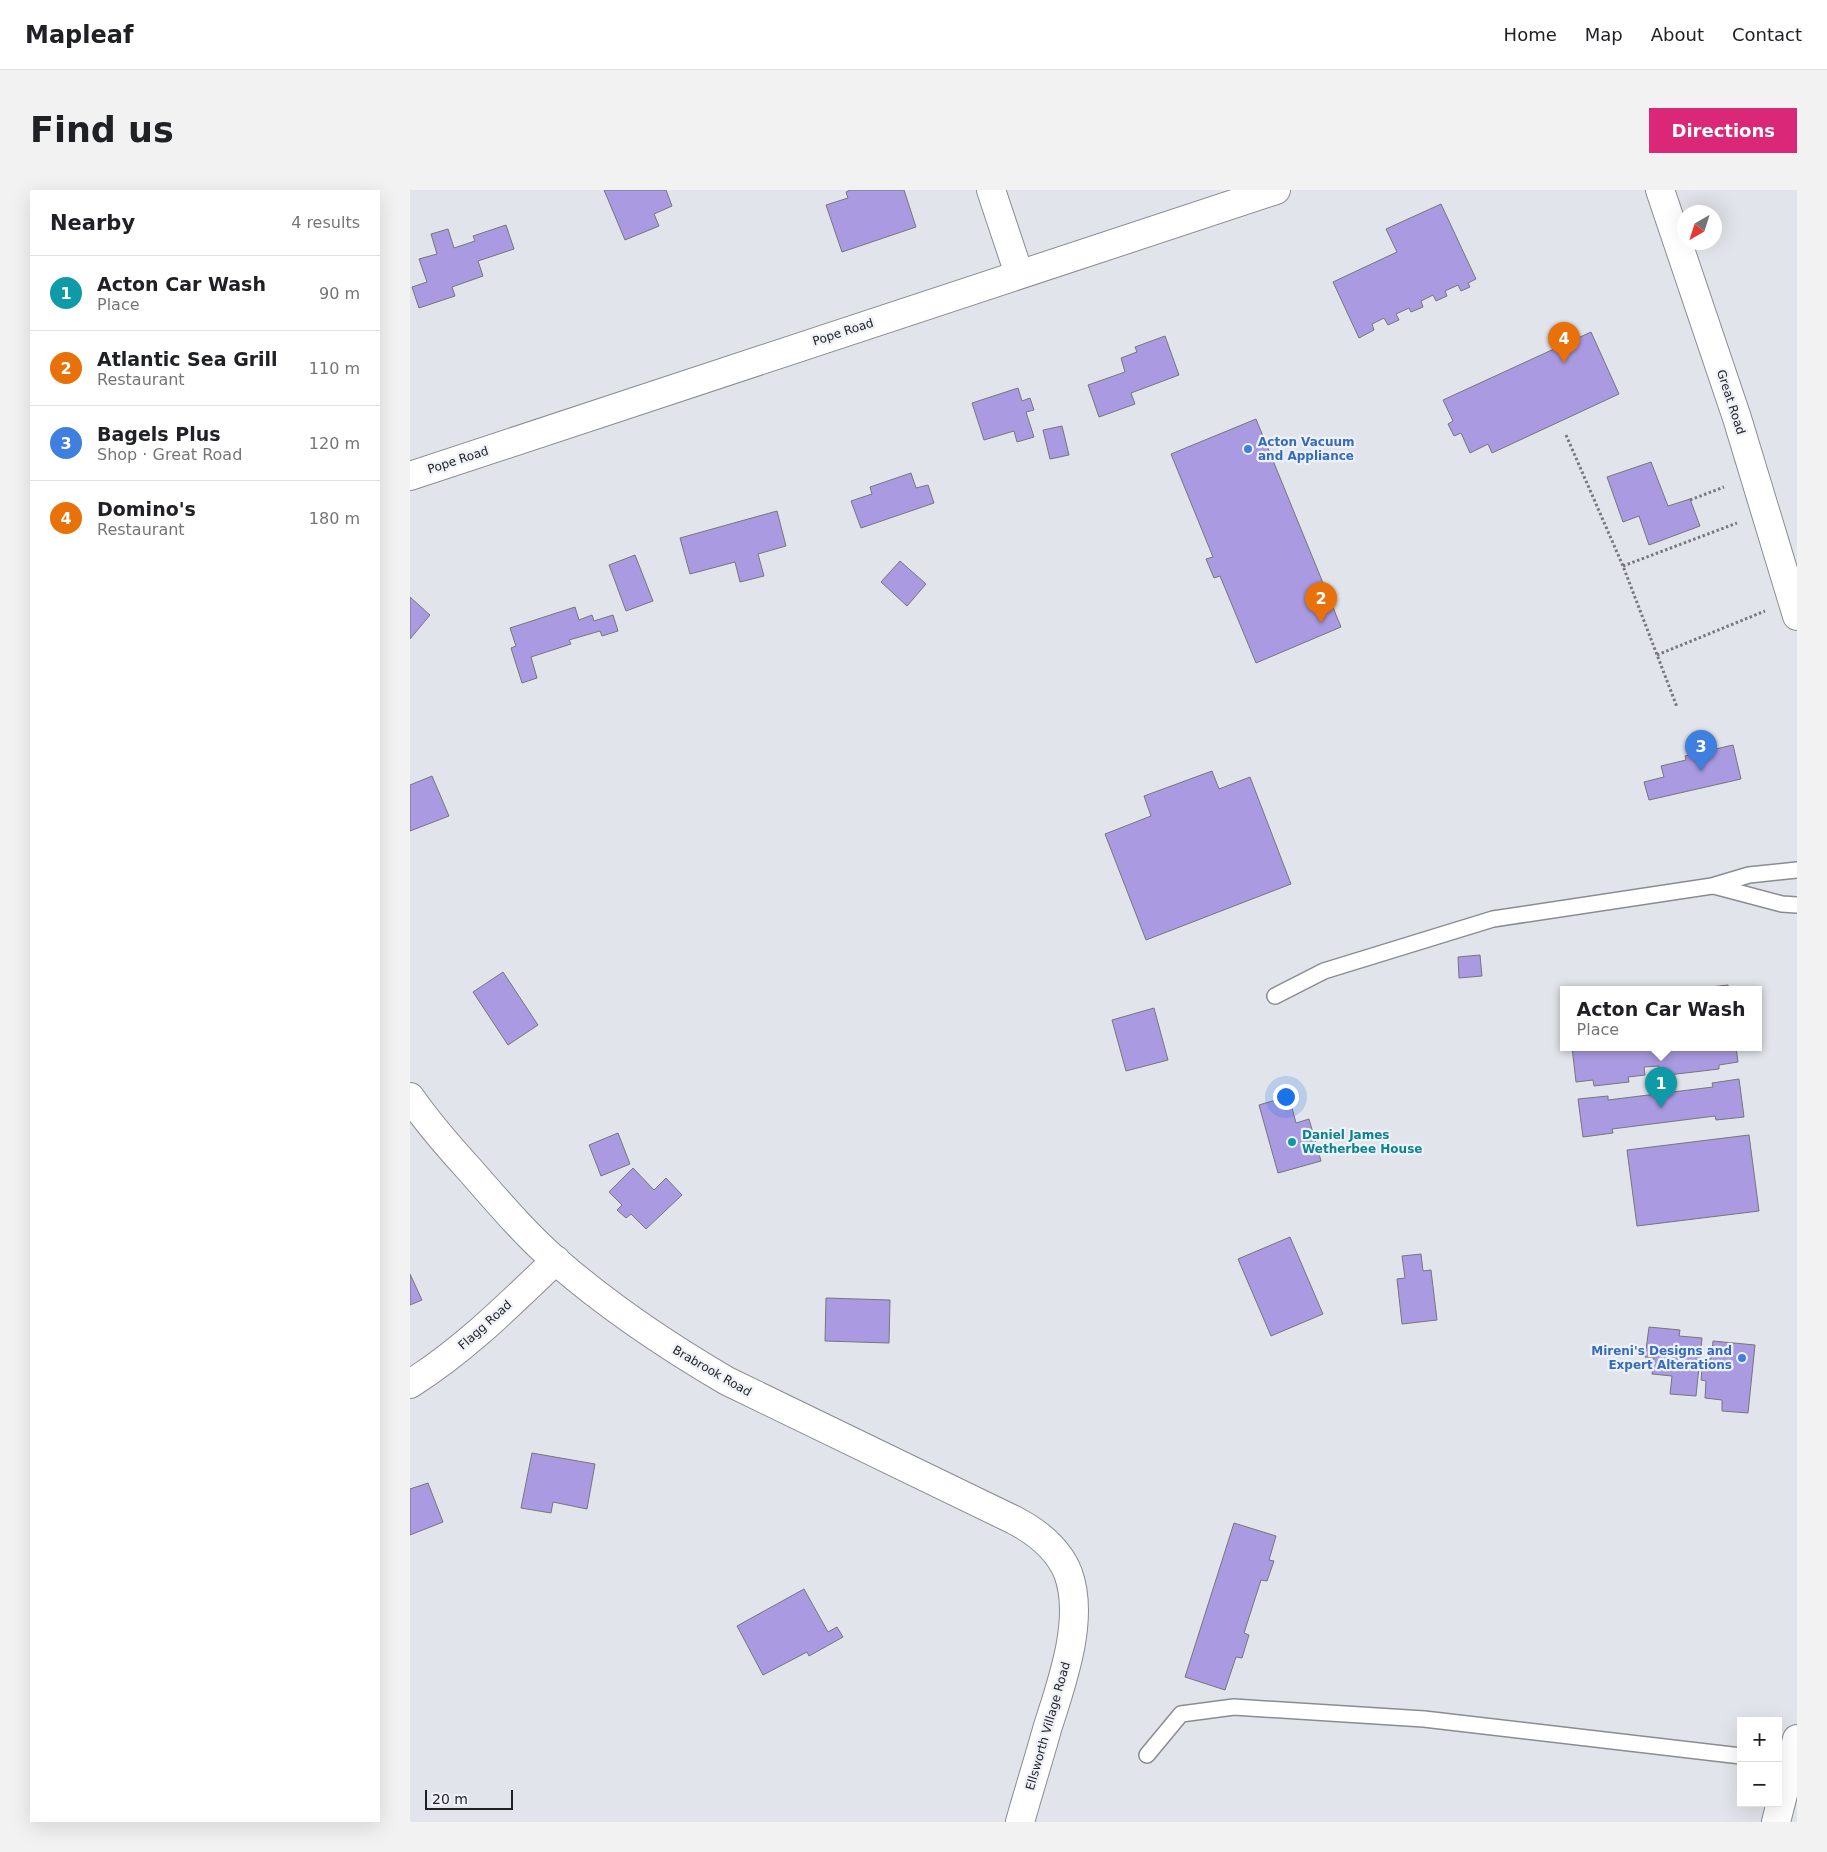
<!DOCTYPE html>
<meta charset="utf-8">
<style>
body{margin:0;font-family:"DejaVu Sans",sans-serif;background:#f2f2f2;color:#202124}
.controls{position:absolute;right:15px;bottom:15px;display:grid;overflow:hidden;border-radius:0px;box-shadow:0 5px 20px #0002}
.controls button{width:45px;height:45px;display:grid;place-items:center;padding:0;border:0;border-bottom:1px solid #e0e0e0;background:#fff;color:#202124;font:25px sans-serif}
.compass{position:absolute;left:1267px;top:15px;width:45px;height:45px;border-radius:50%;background:#fff;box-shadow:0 5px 20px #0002;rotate:219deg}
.scale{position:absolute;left:15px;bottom:12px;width:88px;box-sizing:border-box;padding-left:5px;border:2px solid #1f2023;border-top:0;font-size:14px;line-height:18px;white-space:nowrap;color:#1f2023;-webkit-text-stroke:4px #eef1f7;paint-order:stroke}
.you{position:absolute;left:875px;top:906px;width:18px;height:18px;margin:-12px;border:4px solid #fff;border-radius:50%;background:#1a73e8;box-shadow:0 0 0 8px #1a73e833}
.badge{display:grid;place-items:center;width:32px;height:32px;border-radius:50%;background:#db2777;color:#fff;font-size:16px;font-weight:700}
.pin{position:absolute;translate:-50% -41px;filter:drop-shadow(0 1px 2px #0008)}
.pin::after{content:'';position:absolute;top:26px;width:18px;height:15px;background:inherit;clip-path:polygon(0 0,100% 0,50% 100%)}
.popup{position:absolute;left:1150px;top:796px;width:202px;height:65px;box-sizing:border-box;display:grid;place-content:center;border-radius:0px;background:#fff;filter:drop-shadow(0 1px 4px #0005);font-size:16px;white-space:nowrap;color:#757577}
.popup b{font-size:19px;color:#202124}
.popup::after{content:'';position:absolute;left:50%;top:100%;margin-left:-10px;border:10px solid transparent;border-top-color:#fff}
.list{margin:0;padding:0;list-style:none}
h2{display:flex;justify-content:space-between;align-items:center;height:65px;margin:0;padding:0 20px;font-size:21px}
h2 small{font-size:16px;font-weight:400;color:#757577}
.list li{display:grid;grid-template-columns:32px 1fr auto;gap:15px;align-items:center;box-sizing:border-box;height:75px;padding:0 20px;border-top:1px solid #e0e0e0}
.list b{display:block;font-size:19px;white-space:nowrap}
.list p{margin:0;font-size:16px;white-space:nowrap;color:#757577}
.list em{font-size:16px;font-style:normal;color:#757577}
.map{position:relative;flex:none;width:1387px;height:1632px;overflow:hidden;border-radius:0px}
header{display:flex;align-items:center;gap:30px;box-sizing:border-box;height:70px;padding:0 25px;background:#fff;border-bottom:1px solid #e0e0e0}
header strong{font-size:24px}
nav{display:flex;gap:28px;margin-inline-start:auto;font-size:18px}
.intro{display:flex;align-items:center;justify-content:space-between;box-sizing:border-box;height:120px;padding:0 30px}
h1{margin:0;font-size:35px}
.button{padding:12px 22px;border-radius:0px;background:#db2777;color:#fff;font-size:18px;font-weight:700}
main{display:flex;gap:30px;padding:0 30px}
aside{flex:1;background:#fff;border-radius:0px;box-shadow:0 5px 20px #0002}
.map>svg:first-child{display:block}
.building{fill:#a99ae1;stroke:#77767b}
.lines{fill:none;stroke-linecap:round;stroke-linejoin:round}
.lane-casing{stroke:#898c91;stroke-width:18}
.street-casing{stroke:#898c91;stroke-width:30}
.secondary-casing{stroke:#898c91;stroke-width:30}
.path{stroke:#77797d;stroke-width:3;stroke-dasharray:2.5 2.5;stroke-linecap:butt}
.lane{stroke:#fff;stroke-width:15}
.street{stroke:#fff;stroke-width:28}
.secondary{stroke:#fff;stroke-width:28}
.shop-dot{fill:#3f7fe0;stroke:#eef1f7;stroke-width:2}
.culture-dot{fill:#0f9aa8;stroke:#eef1f7;stroke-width:2}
.labels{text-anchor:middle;stroke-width:4.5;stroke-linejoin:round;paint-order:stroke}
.street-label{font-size:12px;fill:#1f2023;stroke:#eef1f7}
.shop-label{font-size:12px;font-weight:bold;fill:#366cbe;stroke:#eef1f7;text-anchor:start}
.culture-label{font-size:12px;font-weight:bold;fill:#0d838f;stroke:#eef1f7;text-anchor:start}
</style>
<header>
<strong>Mapleaf</strong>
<nav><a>Home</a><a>Map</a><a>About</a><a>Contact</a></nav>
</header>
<div class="intro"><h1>Find us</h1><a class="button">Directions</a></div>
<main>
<aside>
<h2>Nearby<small>4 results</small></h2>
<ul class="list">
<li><span class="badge" style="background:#0f9aa8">1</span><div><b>Acton Car Wash</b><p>Place</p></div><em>90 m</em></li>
<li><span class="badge" style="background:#e8710a">2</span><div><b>Atlantic Sea Grill</b><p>Restaurant</p></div><em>110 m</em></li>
<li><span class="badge" style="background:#3f7fe0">3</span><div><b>Bagels Plus</b><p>Shop · Great Road</p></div><em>120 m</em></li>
<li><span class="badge" style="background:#e8710a">4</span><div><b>Domino's</b><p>Restaurant</p></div><em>180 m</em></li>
</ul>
</aside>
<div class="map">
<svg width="1387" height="1632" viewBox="0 0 1387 1632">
<rect width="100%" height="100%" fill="#e1e4ea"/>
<path class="building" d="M194,0H256L262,16L244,24L249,36L215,50Z
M440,0H494L506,37L432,62L416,15L438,8L436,2Z
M1031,14L1066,89L1058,93L1060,97L1051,101L1048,95L1035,101L1037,106L1026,111L1023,105L1011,111L1013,117L1001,122L999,118L986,124L989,130L978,135L974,128L962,134L964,140L949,148L923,92L987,62L976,39Z
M96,35L104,59L68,71L73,86L42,97L45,106L9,118L2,97L17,92L9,69L27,64L21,44L38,39L44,58L65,51L63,46Z
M1181,142L1209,204L1082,263L1078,254L1060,263L1051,243L1044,246L1038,234L1043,231L1033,210Z
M755,146L769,185L721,203L725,214L689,227L678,195L715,182L711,168L727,162L725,157Z
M608,198L612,211L620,208L624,220L616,222L624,247L607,252L604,241L574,250L562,213Z
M846,229L931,437L846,473L810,386L804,388L796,369L803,367L761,264Z
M652,236L659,265L640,269L633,240Z
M1241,272L1258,316L1280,309L1290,336L1239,355L1229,326L1213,332L1197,287Z
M501,283L506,298L518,295L524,313L451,338L441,311L462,304L460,297Z
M367,321L376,356L348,364L354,386L330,392L325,372L280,384L270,348Z
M225,365L243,411L216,421L199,375Z
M490,371L516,394L497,416L471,392Z
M0,407L20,425L0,449Z
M165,417L169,430L182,425L184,431L203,425L208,441L192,446L190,441L159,450L161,454L121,467L127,488L112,493L101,458L106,456L100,438Z
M1323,555L1331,589L1239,610L1234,592L1254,587L1251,576L1276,570L1275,566Z
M802,581L809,599L840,587L881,694L736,750L695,644L741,626L734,606Z
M22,586L39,626L0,641V595Z
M1070,765L1072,786L1049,788L1048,767Z
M93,782L128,835L98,855L63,802Z
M1318,795L1319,799H1282Z
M744,818L758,870L716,881L702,830Z
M1162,857H1326L1328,872L1309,875V879L1250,886L1249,876L1234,877L1235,885L1218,887L1219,892L1184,896L1183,890L1166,892Z
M1329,889L1334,927L1306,930L1305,926L1202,939L1203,943L1173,947L1168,909L1198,906V910L1303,897L1302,893Z
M879,906L886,933L899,929L911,971L868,983L849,915Z
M208,943L220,974L191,986L179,955Z
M1339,945L1349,1021L1227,1036L1217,960Z
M223,978L244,1000L256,988L272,1005L236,1039L221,1024L216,1028L207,1020L212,1015L199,1002Z
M880,1047L913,1124L861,1146L828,1069Z
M1011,1064L1013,1081L1021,1080L1027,1130L992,1134L987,1089L995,1088L992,1066Z
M0,1084L12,1110L0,1115Z
M416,1108L480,1110L479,1153L415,1151Z
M1239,1137L1270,1140L1269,1146L1292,1148L1286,1206L1260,1204L1262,1186L1242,1184L1244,1168L1235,1167Z
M1303,1151L1345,1155L1338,1223L1312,1221V1210L1295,1208L1296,1191L1291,1190L1293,1168L1301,1169Z
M122,1263L185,1274L177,1319L143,1312L141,1323L111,1318Z
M18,1293L33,1332L0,1345V1299Z
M824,1333L866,1346L859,1370L864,1371L857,1391L851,1390L834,1443L839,1445L832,1468L826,1467L815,1500L775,1487Z
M394,1399L418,1442L427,1437L433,1447L399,1466L397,1462L353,1485L327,1436Z"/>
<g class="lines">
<defs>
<path id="lane" d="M1304,696L1372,714L1387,715
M865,806L914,781L1083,729L1302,696L1339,685L1387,680
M737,1565L771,1524L824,1517L1014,1529L1331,1566"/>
<path id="street" d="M581,0L609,84
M0,907C18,933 39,957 60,980C88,1012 115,1044 146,1071C199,1117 257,1156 317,1191L604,1330C627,1342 648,1358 658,1383C675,1429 652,1492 638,1536C629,1568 619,1600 610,1632
M0,1194C54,1160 99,1115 146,1070"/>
<path id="secondary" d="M1250,0L1327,228L1387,426
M0,286L866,0
M1366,1632L1387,1549"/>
</defs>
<use href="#lane" class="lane-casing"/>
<use href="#street" class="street-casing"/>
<use href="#secondary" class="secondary-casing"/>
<path class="path" d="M1156,245L1213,376L1267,517
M1280,310L1314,297
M1213,376L1327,333
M1247,465L1355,421"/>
<use href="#lane" class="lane"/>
<use href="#street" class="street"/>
<use href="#secondary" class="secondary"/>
</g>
<g class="shop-dot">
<circle cx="838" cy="259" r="5"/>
<circle cx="1332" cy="1168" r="5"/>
</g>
<circle class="culture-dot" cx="882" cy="952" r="5"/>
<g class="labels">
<g class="street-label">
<text transform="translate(433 142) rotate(-18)" y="4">Pope Road</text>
<text transform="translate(1321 212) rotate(72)" y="4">Great Road</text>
<text transform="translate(48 270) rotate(-18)" y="4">Pope Road</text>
<text transform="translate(75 1135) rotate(-42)" y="4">Flagg Road</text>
<text transform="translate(302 1181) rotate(30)" y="4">Brabrook Road</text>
<text transform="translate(638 1536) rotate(-74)" y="4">Ellsworth Village Road</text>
</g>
<g class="shop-label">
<text x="848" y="256">Acton Vacuum<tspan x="848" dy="14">and Appliance</tspan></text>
<text x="1322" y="1165" text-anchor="end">Mireni's Designs and<tspan x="1322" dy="14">Expert Alterations</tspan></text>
</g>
<g class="culture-label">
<text x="892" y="949">Daniel James<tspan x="892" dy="14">Wetherbee House</tspan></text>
</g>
</g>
</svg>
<div class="controls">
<button>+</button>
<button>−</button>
</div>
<svg class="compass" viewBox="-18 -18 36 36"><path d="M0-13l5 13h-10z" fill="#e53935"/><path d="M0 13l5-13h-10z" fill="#757577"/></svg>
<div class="scale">20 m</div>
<div class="you"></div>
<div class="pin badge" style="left:1251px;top:918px;background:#0f9aa8">1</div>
<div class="popup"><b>Acton Car Wash</b>Place</div>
<div class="pin badge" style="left:911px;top:433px;background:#e8710a">2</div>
<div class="pin badge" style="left:1291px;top:581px;background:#3f7fe0">3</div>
<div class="pin badge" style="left:1154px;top:173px;background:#e8710a">4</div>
</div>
</main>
